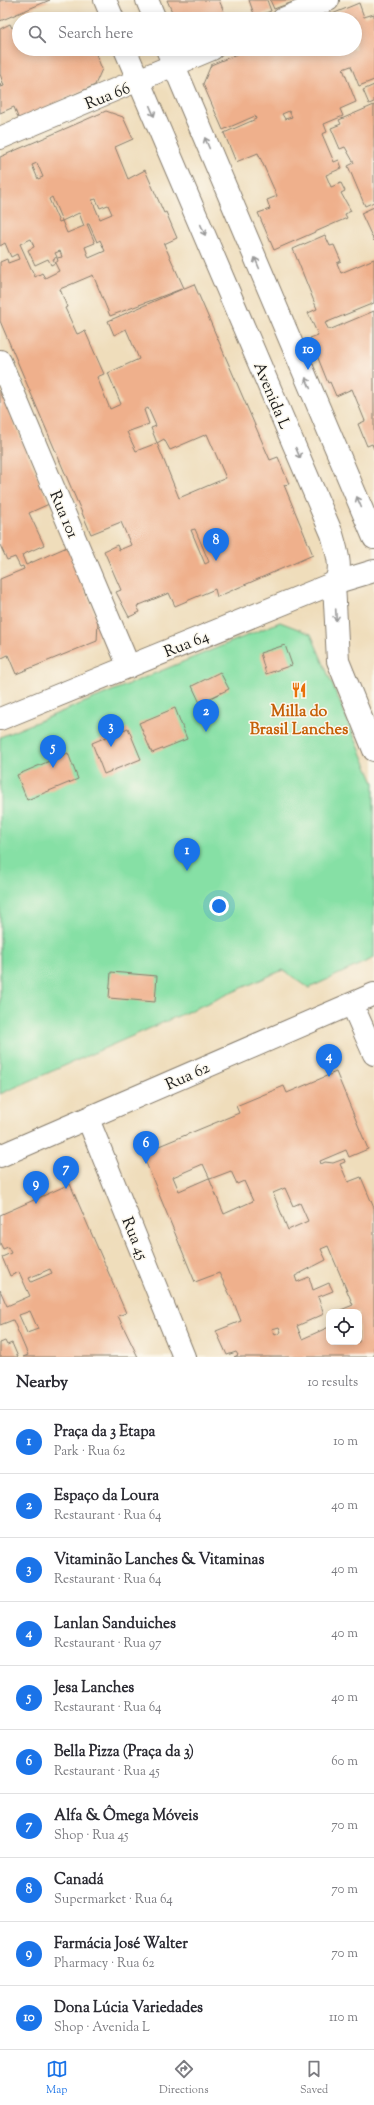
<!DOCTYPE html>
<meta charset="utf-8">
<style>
body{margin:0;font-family:"Sorts Mill Goudy",serif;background:#f2f2f3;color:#2b2b33}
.controls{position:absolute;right:12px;bottom:12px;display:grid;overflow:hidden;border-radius:8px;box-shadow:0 2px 10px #0003}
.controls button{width:36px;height:36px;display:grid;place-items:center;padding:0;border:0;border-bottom:1px solid #e1e1e2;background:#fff;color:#2b2b33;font:20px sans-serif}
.you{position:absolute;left:219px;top:906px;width:14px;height:14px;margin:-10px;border:3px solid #fff;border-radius:50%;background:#1a73e8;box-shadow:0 0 0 6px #1a73e833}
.badge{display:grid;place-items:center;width:26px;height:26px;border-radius:50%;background:#1a73e8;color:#fff;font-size:13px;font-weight:700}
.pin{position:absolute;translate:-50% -33px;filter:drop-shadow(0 1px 2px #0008)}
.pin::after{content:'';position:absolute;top:21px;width:14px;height:12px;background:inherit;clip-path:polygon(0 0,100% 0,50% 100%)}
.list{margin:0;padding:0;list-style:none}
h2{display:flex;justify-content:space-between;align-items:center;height:52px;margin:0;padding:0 16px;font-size:17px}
h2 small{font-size:13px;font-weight:400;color:#7c7c81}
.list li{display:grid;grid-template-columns:26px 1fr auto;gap:12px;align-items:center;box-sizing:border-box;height:64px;padding:0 16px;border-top:1px solid #e1e1e2}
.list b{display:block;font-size:15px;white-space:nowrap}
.list p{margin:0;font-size:13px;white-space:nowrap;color:#7c7c81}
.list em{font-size:13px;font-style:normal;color:#7c7c81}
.icon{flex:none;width:22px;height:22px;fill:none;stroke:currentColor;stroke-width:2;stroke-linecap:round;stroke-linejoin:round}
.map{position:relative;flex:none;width:374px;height:1357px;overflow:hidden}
.search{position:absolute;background:#fff;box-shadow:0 2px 10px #0003;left:12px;right:12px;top:12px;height:44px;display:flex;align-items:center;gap:10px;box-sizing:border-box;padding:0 14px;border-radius:22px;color:#7c7c81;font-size:15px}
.sheet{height:692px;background:#fff}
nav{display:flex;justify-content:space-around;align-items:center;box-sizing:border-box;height:56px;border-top:1px solid #e1e1e2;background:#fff;font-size:11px;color:#7c7c81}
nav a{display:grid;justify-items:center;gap:2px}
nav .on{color:#1a73e8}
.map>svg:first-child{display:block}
.green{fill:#86e0a5;stroke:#517e60}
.building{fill:#efb08c;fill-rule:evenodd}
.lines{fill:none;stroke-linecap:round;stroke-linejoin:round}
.minor-casing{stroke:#867c6c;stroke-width:24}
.tertiary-casing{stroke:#867c6c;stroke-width:24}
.minor{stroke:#fff;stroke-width:22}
.tertiary{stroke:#fff;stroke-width:22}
.oneway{stroke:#999}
.labels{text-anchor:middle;stroke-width:3;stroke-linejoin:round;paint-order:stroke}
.street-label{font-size:16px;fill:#1c1c1c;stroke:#fbf7ec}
.food-label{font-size:16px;font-weight:bold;fill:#c56008;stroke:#fbf7ec}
</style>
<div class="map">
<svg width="374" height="1357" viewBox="0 0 374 1357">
<rect width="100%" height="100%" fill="#fbf7ec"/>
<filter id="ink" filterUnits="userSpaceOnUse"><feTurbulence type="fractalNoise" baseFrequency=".025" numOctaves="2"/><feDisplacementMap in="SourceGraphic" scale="8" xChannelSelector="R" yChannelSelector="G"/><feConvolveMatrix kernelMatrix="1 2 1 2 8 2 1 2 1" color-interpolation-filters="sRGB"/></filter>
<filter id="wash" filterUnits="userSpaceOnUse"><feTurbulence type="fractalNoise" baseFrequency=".012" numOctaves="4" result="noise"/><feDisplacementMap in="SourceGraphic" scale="16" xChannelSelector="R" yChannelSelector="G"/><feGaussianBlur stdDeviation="0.9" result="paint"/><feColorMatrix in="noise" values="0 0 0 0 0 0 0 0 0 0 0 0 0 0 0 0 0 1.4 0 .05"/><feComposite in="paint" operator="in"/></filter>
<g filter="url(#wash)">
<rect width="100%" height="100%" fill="#efddbb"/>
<path class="green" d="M280,622L311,634L374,783V958L309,988L283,970L0,1094V737Z"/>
<g id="blocks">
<path class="building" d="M0,0H50L0,21Z
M167,0H219L225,14L213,19H175Z
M249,0H267L271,11L255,17Z
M270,0H298L274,9Z
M359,3L364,17L374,14V80L359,86L351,66L343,69L356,102L340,109L343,116L324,124L327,132L322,134L334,162L339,160L342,168L326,175L331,187L341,183L345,191L341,193L351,211L345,214L347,218L274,250L258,213L270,209L267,200L277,196L258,153L236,162L224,133L256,119L255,116L223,130L203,84L211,65L249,49H355V19H320ZM289,111L292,117L285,119L282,114Z
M10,24L12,28L19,25V49H94L102,69L95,85L19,120L14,107L0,113V84L1,87L4,86L0,74V29Z
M374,85V102L369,104L363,90Z
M374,105V202L365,206L348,166L354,163L345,147L340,149L331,128L341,124L339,120Z
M106,111L123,117L133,139L115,147L128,179L145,170L164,213L166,212L177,238L164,244L184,288L110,316L93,275L60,289L67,307L65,308L77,334L85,331L104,374L97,377L110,409L121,404L108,373L139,359L126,329L114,335L108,321L194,284L270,460L278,457L289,484L284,485L313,555L217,597L215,589L175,606L169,593L137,606L140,612L129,617L116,592L121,590L104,551L117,545L119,550L131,545L121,522L91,534L0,321V262L7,259L8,263L19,259L17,254L11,257L5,243L0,246V157ZM37,163L43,177L38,179L32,165ZM52,197L62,221L79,213L84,226L67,233L62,221L59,222L49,199ZM96,199L100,208L108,205L112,214L100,219L92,200ZM87,224H89L97,242L100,240L105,251L89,258L85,247L95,243ZM31,239L34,247L28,250L35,265L48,259L51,265L55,263L59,271L45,278L42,273L35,277L20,244ZM60,251L62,257L57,258L58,261L55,263L53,259L57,257L55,253ZM148,408L156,426L151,428L157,443L164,439L170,450L207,434L226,478L179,498L157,443L136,451L127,432L149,424L144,410ZM195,529L209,562L205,564L191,530Z
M374,207V241L361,213Z
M325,235L330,246L334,245L341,261L337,263L341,273L374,259V303L325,323L329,330L374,311V449L372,444L367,446L358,424L365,421L352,389L336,396L330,382L328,383L310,338L318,335L308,313L317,309L293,249Z
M0,390L49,504L29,513L44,545L22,555L26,565L67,547L98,622L97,641L16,674L8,655L0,659V579L24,569L23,566L20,567L15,557L7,560L0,545Z
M285,645L292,665L266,674L260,653Z
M220,672L229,689L200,703L192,686Z
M175,708L187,739L152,753L139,723Z
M128,728L141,759L104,774L92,743Z
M68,753L78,779L27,800L17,775Z
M111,972L157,976L155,1002L109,998Z
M336,1072L368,1149L349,1157L346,1150L320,1161L321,1164L325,1162L333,1163L344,1159L345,1162L340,1164L348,1182L361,1177L374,1208V1357H234L238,1355L236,1352L227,1355L216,1331L241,1321L234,1303L219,1273L195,1282L142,1153L239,1113L236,1106L284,1086L287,1093ZM203,1164L210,1179L231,1171L237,1184L244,1181L253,1201L224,1214L209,1178L179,1191L173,1177ZM285,1188L293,1206L300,1203L308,1221L288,1230L273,1193ZM328,1246L353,1305L336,1312H359V1342H329V1327L302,1339L297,1326L324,1314L318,1297L333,1291L329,1283L313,1290L309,1277L297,1282L295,1276L326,1260L321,1249ZM279,1327L281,1332L275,1335L272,1329Z
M70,1184L126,1313L118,1316L138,1357H23L28,1355L13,1320L0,1325V1290L7,1306L30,1296L19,1272L10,1276L2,1257L11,1253L8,1247L3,1249L0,1243V1215ZM50,1269L52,1273L31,1282L29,1278ZM30,1311L38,1329L27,1333L19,1315Z
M5,1341L7,1345L12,1343L18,1357H0V1343Z"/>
</g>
</g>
<g filter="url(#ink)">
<use href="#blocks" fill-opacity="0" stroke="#867c6c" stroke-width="1"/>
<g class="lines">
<defs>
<path id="minor" d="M283,19L328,0
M0,138L212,49
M0,361L129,667
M0,719L334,583L374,571
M352,1004L374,1054
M88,1119L184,1357
M0,1156L374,994"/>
<path id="tertiary" d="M105,0L113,19
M147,0L155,19
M125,49L332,534C336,549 344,570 334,583L338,661L374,750
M167,49L374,538"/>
</defs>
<use href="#minor" class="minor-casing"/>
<use href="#tertiary" class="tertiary-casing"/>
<use href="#minor" class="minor"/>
<use href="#tertiary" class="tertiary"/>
</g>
<defs><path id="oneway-shaft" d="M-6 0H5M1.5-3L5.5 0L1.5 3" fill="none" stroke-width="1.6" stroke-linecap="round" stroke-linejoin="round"/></defs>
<g class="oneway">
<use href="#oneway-shaft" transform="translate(152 111) rotate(67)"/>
<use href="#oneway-shaft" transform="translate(207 143) rotate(-113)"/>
<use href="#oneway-shaft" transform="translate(203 230) rotate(67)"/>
<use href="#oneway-shaft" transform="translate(257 263) rotate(-113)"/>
<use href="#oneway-shaft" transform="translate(308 383) rotate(-113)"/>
<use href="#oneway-shaft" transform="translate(298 453) rotate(67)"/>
<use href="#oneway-shaft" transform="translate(359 502) rotate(-113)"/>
<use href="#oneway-shaft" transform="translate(336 615) rotate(87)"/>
</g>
</g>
<defs>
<symbol id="restaurant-bare" viewBox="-9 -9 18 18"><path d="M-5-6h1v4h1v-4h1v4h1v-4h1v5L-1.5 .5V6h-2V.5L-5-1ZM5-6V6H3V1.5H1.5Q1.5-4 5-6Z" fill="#e8710a" stroke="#fbf7ec" stroke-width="2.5" paint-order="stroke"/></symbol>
</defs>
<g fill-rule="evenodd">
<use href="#restaurant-bare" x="288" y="679" width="22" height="22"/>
</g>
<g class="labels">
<g class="street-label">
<text transform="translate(107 95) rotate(-22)" y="6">Rua 66</text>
<text transform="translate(273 395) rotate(67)" y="6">Avenida L</text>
<text transform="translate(65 514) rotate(67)" y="6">Rua 101</text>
<text transform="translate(186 643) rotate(-22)" y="6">Rua 64</text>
<text transform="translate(187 1075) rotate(-24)" y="6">Rua 62</text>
<text transform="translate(136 1238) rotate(68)" y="6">Rua 45</text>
</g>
<g class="food-label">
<text x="299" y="716">Milla do<tspan x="299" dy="18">Brasil Lanches</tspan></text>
</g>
</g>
</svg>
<div class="controls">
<button><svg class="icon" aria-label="locate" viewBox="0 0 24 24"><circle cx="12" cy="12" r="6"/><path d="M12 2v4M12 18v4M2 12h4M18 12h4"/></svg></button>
</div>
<div class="you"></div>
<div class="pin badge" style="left:187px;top:871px">1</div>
<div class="pin badge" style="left:206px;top:732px">2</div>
<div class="pin badge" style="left:111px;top:747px">3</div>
<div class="pin badge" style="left:329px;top:1077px">4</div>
<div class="pin badge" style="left:53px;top:768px">5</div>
<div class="pin badge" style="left:146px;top:1164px">6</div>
<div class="pin badge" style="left:66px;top:1189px">7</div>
<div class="pin badge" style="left:216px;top:561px">8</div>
<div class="pin badge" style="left:36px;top:1204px">9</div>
<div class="pin badge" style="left:308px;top:370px">10</div>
<div class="search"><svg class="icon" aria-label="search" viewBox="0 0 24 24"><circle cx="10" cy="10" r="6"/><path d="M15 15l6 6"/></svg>Search here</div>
</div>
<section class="sheet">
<h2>Nearby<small>10 results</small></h2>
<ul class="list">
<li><span class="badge">1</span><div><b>Praça da 3 Etapa</b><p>Park · Rua 62</p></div><em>10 m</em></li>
<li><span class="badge">2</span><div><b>Espaço da Loura</b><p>Restaurant · Rua 64</p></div><em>40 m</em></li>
<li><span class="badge">3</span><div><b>Vitaminão Lanches &amp; Vitaminas</b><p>Restaurant · Rua 64</p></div><em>40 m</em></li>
<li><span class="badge">4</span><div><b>Lanlan Sanduiches</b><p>Restaurant · Rua 97</p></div><em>40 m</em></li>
<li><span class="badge">5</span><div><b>Jesa Lanches</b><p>Restaurant · Rua 64</p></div><em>40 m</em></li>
<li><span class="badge">6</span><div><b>Bella Pizza (Praça da 3)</b><p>Restaurant · Rua 45</p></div><em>60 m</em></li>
<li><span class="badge">7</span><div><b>Alfa &amp; Ômega Móveis</b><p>Shop · Rua 45</p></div><em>70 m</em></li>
<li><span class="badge">8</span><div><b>Canadá</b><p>Supermarket · Rua 64</p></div><em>70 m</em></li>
<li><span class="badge">9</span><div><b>Farmácia José Walter</b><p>Pharmacy · Rua 62</p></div><em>70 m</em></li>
<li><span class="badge">10</span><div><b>Dona Lúcia Variedades</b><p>Shop · Avenida L</p></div><em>110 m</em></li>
</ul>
</section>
<nav>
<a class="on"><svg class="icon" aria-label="map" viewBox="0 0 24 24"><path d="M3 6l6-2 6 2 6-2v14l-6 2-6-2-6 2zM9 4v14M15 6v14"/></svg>Map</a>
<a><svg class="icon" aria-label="directions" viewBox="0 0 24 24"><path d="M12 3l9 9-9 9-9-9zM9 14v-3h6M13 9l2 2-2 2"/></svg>Directions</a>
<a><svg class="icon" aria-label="saved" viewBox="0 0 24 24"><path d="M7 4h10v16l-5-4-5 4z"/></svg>Saved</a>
</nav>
